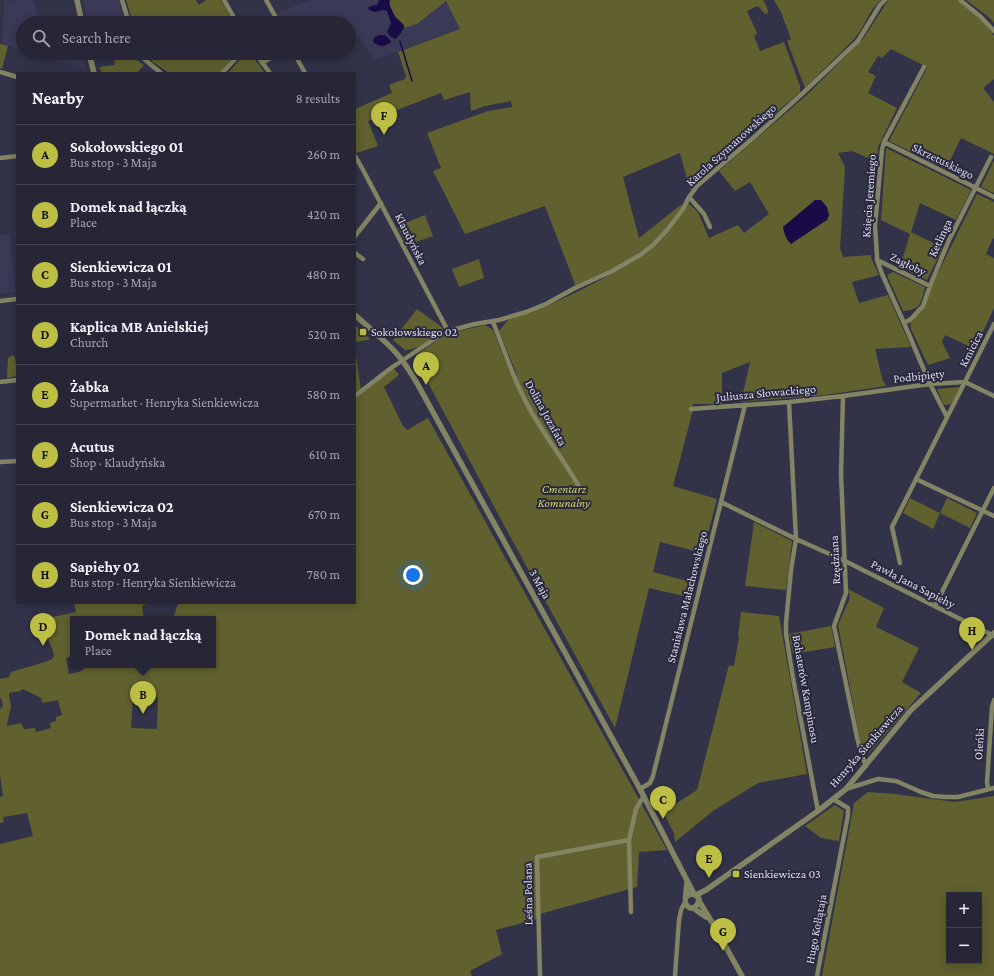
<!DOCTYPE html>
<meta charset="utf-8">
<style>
body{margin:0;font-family:"Crimson Pro",serif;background:#323242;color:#f1f3f6}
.controls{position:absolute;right:12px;bottom:12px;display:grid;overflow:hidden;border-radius:0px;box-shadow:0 2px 10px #0003}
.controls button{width:36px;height:36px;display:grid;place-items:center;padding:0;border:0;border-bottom:1px solid #424352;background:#262637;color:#f1f3f6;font:20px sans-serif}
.you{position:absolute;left:413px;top:575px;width:14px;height:14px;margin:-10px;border:3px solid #fff;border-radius:50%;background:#1a73e8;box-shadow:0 0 0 6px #1a73e833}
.badge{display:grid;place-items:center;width:26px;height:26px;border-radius:50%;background:#bcbf43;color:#111;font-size:13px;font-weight:700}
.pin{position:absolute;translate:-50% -33px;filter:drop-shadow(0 1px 2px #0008)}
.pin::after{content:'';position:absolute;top:21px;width:14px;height:12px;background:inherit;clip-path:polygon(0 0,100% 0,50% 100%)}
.popup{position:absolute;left:70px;top:616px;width:146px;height:52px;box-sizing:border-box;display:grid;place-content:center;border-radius:0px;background:#262637;filter:drop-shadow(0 1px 3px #0005);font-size:13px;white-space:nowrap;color:#a4a5ad}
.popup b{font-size:15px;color:#f1f3f6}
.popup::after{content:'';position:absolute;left:50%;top:100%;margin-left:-8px;border:8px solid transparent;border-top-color:#262637}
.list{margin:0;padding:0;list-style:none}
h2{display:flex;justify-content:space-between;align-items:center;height:52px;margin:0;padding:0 16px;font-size:17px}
h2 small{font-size:13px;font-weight:400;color:#a4a5ad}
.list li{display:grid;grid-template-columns:26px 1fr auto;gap:12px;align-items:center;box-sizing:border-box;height:60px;padding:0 16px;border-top:1px solid #424352}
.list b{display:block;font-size:15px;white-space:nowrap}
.list p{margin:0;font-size:13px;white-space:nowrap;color:#a4a5ad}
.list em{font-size:13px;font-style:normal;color:#a4a5ad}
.icon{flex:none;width:22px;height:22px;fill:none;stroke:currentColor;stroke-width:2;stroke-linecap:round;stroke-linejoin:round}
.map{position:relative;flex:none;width:994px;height:976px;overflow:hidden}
.search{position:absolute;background:#262637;box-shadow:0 2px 10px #0003;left:16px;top:16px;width:340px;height:44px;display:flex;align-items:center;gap:10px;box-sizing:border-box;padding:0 14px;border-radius:22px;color:#a4a5ad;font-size:15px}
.panel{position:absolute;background:#262637;box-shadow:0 2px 10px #0003;left:16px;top:72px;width:340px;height:532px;border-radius:0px}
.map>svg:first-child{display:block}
.built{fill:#3a3956}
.green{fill:#60612f;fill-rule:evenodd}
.water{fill:#180b46}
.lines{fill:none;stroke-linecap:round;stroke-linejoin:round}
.stream{stroke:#180b46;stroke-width:1.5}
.minor{stroke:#828464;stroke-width:4.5}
.tertiary{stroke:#828464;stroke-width:5.5}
.poi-dot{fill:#bcbf43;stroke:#29283e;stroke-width:1.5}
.labels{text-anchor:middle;stroke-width:4;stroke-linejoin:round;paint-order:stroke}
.street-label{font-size:12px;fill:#dcddec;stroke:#29283e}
.poi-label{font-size:12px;fill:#dcddec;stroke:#29283e;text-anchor:start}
.park-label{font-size:12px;font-style:italic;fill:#ced266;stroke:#29283e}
</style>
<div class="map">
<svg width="994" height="976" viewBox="0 0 994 976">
<rect width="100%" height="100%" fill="#323349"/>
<path class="built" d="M18,0H30L31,2L34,1L40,23H23V51L2,44L4,1Z
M83,0H118L125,23H88Z
M312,0H446L460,29L374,60L354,30H353L344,15L324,23H283L277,13Z
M31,53H83L86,69L58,61Z
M10,234L15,292L0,294V235Z"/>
<path class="green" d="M126,0H196L199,5L206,0H221L234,23H133Z
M390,0H763L767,7L768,13L765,14L760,8L757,6L747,11L757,33L756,35L754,36L760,51L784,42L800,86V92L725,156L690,190L680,153L623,177L639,238L682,204V207C674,217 662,234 652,243C629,262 601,274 574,286L575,284L545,206L465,234L433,171L441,168L427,133L488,111L512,107L511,101L485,106L471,111L470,92L444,100L441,93L368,121L378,146L357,153L355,149V109L392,93L389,85L405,79L406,76L398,52L460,29L446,1L417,24L404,28C403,23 400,22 397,18C393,14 389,5 390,0Z
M774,0H881C869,9 865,27 855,38C839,55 821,71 805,88L787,41L791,39L781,12Z
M889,0H957L962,4L984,22L994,36V79L983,88L994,102V154L961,138L946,169L889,141L927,68L921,64L891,49L882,58L878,56L868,72L876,76L868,93L897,108L878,147L877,162L852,151L838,153L845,167L840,248L843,257L871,255V258L879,275L852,282L859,303L888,295L911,347L875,349L883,382H884L886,386L825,395L741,402L750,362L722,373V404H693V410L673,486L717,499L703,553L660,542L653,572L695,583L692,598L649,588L615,728L505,527L424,375L418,369L416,355L442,337L450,333L485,325L493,330L511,375H517L499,331L508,320L549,305L577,292L602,279L647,252L688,203L698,212L709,238L738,225L744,233L769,214L750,182L735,191L719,171L808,94L863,39L887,2Z
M966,0H994V23L990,18Z
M0,44L8,46L2,69L0,68Z
M119,53H135L137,60L144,65L137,73H102L99,67L115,65L113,55Z
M144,53H233L235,56L219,73H169L153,62Z
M245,54L252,56L265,73H228Z
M886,148L971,190L956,220L920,203L911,232L943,248L927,280L900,267L910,234L881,220Z
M994,160V193L981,187Z
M977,194L994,202V239L993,238L986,254L994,258V308L975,349L945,335L942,342L950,358L928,365L911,329L910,321L922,310L933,283Z
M425,215L433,236L407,245L398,228L400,225Z
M479,259L484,278L459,287L452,269Z
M893,272L925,287C921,303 921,310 903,311L887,275Z
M417,309L443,328L441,332C430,340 419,350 405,350L393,340Z
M355,325L370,339L367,340L355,342Z
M355,348L361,390L355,394Z
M12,355L15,357L17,376L7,378L8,358Z
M393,367L399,375L384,387L403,426L407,430L428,418L667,850L639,852L637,887L540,914L537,919L496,930L502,954L470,971L472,976H0V844L33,836L27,813L3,817L4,822L0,823V797L3,796L0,775V709L3,706L2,701L0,697V679L9,677L11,672L48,661L52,659L54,656C53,650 50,643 47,637C44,631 39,628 39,620L76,612L74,603H152L143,605L142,606L144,619H73V652H71L72,656L66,658L69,674C77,673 83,671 88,665H213V619H173L177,606L179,604L355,603V398ZM23,689L41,698L42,703L58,700L62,715L56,717V721L50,723L51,728L36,732L35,728L24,729L21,723L7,726V724L11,707L9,693L20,691ZM133,695L158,697L157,729L131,728Z
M960,387L951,404L944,405L937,389Z
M910,498L940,513L947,498L977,513L970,528L940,513L933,529L903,513Z
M754,522L792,541L786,590L745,586Z
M848,589L884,608L876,627L919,648L902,682L921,693L869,753L861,745L838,625L850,598Z
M741,612L779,616L807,774L758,783L713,811L675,842L674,833L663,812L697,790L729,665L734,666L739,637L738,636Z
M831,626L835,647L793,654L789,634Z
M868,792L895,794L955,802L994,796V976H822L854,803ZM949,895H979V961H949Z
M835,805L844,811L839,841L821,838L805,826Z"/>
<path class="water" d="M379,0H390L389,4L395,17L404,25V27L403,30L396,39L391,37L387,32L391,23L387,11L383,10L375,12L369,10L368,8C370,5 375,6 378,4Z
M384,35L386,36L391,41V42C385,47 381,47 374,43L373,40C375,35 379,35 384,35Z
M815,200H821L827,207L829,215L827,220L791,244C786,239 784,233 783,227Z"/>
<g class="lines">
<path class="stream" d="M400,41L412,81"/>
<path class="minor" d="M122,0L129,23
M224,0L237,23
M266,0L279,23
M960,0L981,17L994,31
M140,53L144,59L161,73
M255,53L270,73
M294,53L305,73
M262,63L279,53
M924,67L884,142L882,149L875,226L877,255V260L882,274L904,323L930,384L947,417
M0,72L17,77
M222,73L241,53
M884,142L994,197
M355,156L362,168L448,331
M0,158L17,156
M689,197L704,214L710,227
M355,236L381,203
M355,253L363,259
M877,260L930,286
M0,301L17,299
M493,322C505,352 515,384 532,413C547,439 565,462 580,488
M904,323L911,319L923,306L930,286L949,240L991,157
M0,382L17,380
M355,396L391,368L439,336L448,331L475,324L499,320L526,312L546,304L575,288L612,271L640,255L653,245L667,230L683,209L689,197L698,185L752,139L804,92L858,41L880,5L885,0
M843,396L841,474L846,593L834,626L857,737L861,753L866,766
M789,402L796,539L791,570L786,623V634L793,678L818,811
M691,409L789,402L843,396L930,384L965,382L994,396
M0,462L17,461
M916,479L994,516
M721,502L796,539L845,561L994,636
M900,563L892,527L994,324
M935,606L994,488
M640,789L650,783L653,776L745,405
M846,789L878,779L896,781L921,792L933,796L946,797H958L994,788
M988,789L987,782L992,707L994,700
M631,912L629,840L636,809L642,799
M540,976L537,857L629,840
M675,976L679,920L681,910L685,902
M817,976L848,815V808L833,799"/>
<path class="tertiary" d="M77,0L82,23
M89,53L94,73
M355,315C369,328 385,340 397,354C405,363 411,373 417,383L640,789L694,894
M696,895L706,890L818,811L846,789L911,710L994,633
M686,897L690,894L696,895L699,899C698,907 690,912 686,904C684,902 687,886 687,881
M699,901L716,929L742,976
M693,908L706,917"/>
</g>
<g class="poi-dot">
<rect x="359" y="328" width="8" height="8" rx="2"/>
<rect x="732" y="870" width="8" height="8" rx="2"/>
</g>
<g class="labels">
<g class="street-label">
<text transform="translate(731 145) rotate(-42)" y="4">Karola Szymanowskiego</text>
<text transform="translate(943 161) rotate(26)" y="4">Skrzetuskiego</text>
<text transform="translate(869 196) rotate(-86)" y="4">Księcia Jeremiego</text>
<text transform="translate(940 238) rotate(-65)" y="4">Ketlinga</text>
<text transform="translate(411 239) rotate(63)" y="4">Klaudyńska</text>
<text transform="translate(908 264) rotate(26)" y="4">Zagłoby</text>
<text transform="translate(971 349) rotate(-63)" y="4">Kmicica</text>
<text transform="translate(919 376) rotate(-6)" y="4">Podbipięty</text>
<text transform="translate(766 393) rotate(-5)" y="4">Juliusza Słowackiego</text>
<text transform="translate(546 413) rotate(61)" y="4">Dolina Jozafata</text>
<text transform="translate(835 560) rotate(-93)" y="4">Rzędziana</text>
<text transform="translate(540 584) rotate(61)" y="4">3 Maja</text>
<text transform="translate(913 584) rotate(27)" y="4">Pawła Jana Sapiehy</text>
<text transform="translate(687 597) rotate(-76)" y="4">Stanisława Małachowskiego</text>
<text transform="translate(806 689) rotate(80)" y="4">Bohaterów Kampinosu</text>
<text transform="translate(979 744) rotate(-86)" y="4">Oleńki</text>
<text transform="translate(866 746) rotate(-49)" y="4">Henryka Sienkiewicza</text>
<text transform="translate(528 894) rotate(-91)" y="4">Leśna Polana</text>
<text transform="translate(816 929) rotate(-79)" y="4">Hugo Kołłątaja</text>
</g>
<g class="poi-label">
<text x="371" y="336">Sokołowskiego 02</text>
<text x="744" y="878">Sienkiewicza 03</text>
</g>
<g class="park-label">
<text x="564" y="493">Cmentarz<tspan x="564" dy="14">Komunalny</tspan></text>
</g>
</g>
</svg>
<div class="controls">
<button>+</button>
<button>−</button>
</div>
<div class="you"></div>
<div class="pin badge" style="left:426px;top:385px">A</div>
<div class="pin badge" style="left:143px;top:714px">B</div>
<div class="popup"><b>Domek nad łączką</b>Place</div>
<div class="pin badge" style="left:663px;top:819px">C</div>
<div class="pin badge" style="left:43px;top:646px">D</div>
<div class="pin badge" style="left:709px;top:878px">E</div>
<div class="pin badge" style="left:384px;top:135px">F</div>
<div class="pin badge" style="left:723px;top:951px">G</div>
<div class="pin badge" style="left:972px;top:650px">H</div>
<div class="search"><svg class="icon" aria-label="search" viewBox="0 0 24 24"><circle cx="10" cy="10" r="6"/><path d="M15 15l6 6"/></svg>Search here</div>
<section class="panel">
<h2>Nearby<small>8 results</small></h2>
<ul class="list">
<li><span class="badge">A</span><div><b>Sokołowskiego 01</b><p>Bus stop · 3 Maja</p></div><em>260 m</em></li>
<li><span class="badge">B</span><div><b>Domek nad łączką</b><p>Place</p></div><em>420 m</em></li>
<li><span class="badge">C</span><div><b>Sienkiewicza 01</b><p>Bus stop · 3 Maja</p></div><em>480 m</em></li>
<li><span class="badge">D</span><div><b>Kaplica MB Anielskiej</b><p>Church</p></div><em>520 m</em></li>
<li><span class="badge">E</span><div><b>Żabka</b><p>Supermarket · Henryka Sienkiewicza</p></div><em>580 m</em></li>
<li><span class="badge">F</span><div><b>Acutus</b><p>Shop · Klaudyńska</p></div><em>610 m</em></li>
<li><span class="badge">G</span><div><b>Sienkiewicza 02</b><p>Bus stop · 3 Maja</p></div><em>670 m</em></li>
<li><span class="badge">H</span><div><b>Sapiehy 02</b><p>Bus stop · Henryka Sienkiewicza</p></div><em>780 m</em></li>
</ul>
</section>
</div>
